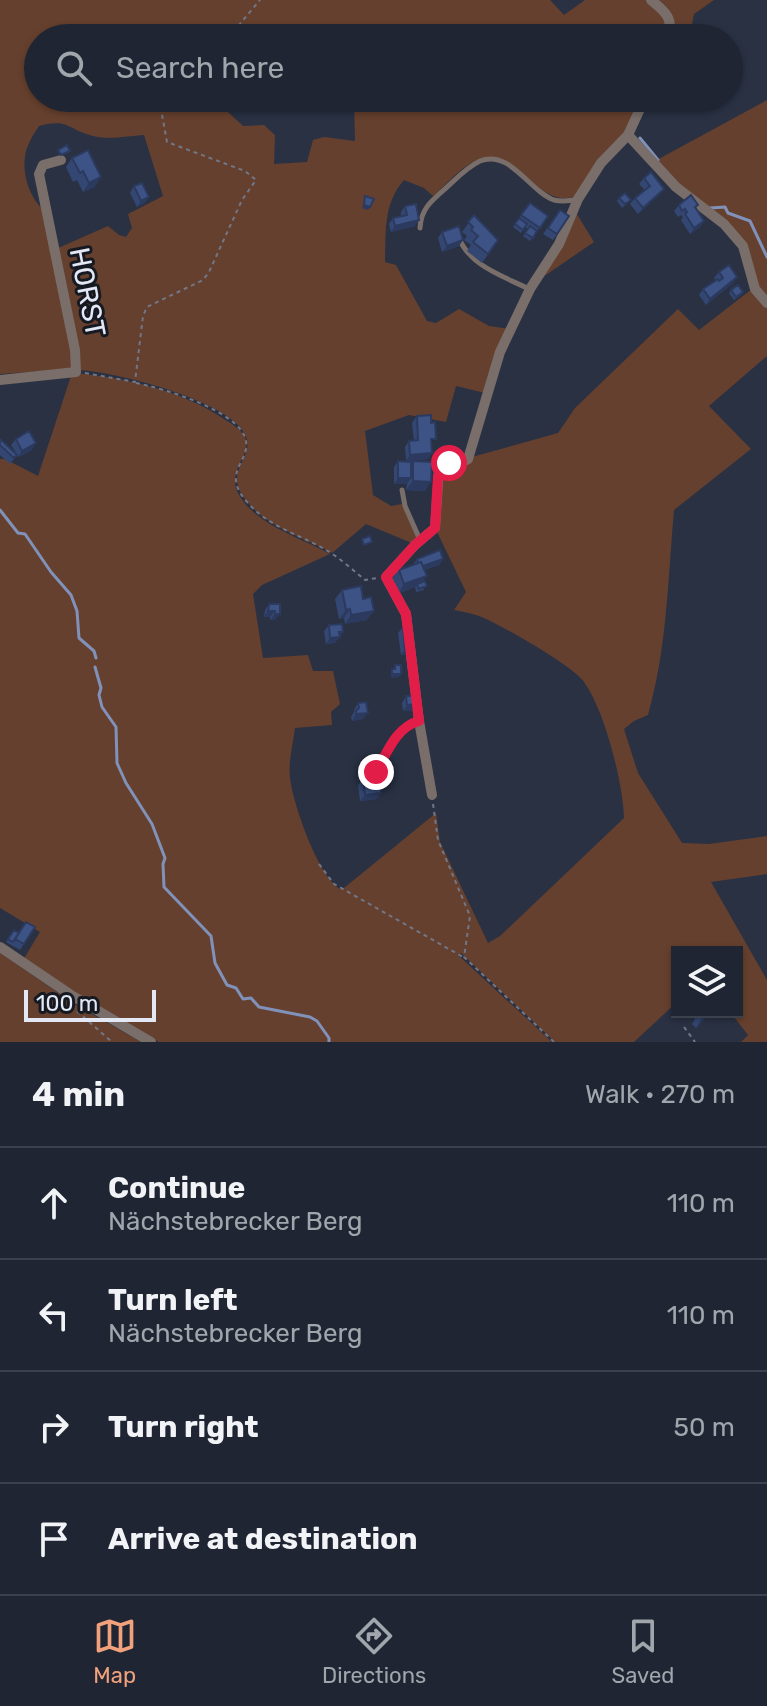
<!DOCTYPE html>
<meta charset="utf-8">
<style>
body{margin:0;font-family:Rubik,sans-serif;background:#272d3a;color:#f1f3f6}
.controls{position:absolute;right:24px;bottom:24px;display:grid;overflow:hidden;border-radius:0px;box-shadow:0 2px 6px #0004}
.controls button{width:72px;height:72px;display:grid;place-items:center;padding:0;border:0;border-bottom:2px solid #3c424d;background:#1f2532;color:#f1f3f6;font:40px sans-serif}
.scale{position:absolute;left:24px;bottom:20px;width:132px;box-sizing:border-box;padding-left:8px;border:4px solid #e3e8f4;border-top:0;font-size:22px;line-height:28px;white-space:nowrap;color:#e3e8f4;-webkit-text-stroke:6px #151921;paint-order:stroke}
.stop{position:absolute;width:24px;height:24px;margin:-18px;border:6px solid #e11d48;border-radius:50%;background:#fff}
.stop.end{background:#e11d48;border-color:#fff;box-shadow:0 2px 8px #0008}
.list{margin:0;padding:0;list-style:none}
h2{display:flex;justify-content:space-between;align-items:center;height:104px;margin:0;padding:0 32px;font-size:34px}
h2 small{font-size:26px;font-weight:400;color:#a1a5ac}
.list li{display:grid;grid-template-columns:52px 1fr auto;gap:24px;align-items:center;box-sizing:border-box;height:112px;padding:0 32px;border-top:2px solid #3c424d}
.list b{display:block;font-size:30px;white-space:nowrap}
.list p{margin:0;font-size:26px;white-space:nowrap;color:#a1a5ac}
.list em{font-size:26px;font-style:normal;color:#a1a5ac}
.icon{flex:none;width:44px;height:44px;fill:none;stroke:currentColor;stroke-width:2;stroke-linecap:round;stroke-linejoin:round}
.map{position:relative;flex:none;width:767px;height:1042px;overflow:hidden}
.search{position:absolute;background:#1f2532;box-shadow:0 2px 6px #0004;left:24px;right:24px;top:24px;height:88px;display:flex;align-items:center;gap:20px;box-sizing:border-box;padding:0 28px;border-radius:44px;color:#a1a5ac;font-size:30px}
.sheet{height:552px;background:#1f2532}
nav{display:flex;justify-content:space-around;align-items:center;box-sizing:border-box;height:112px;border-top:2px solid #3c424d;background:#1f2532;font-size:22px;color:#a1a5ac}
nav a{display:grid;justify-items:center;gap:4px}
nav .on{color:#f1a17c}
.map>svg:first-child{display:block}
.green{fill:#66402e}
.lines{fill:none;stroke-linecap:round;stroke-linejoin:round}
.stream{stroke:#8091ba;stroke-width:3}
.path{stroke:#717787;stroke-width:2;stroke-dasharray:4 4;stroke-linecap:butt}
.service{stroke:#796e69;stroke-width:5}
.minor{stroke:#796e69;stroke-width:10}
.wall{fill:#344773}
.shaded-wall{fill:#2b3a5e}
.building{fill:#3d5386;stroke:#2b3a5e;stroke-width:2}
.route{stroke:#e11d48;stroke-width:10}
.labels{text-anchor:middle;stroke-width:6;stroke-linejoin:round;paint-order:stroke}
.street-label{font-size:28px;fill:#e3e8f4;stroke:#151921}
</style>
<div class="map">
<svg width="767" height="1042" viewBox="0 0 767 1042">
<rect width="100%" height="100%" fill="#293143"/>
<path class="green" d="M0,0H550L564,15L585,0H647L666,21L663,38H38V98H213L243,126L264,125L275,135L274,164L307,162L313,140L324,137L355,141L354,98H641L631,125L578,195C539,213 521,149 483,158C465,162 447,184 433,196L424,188L404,180C383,204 386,232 385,262L396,265L427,321L436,323L459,309L489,326L510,329L485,393L456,386L446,422L409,415L365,431L373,495L391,506L402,504L418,539L414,544L366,524L332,553C301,536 260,525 241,493C228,471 251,458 247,440C240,402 112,371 78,370L56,249L108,226L119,235L126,237L132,228L128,214L163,196L144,135C129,136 107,140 93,136C67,130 70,118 39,126C33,135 26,146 25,157C22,176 31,201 46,212L75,369L0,374Z
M657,0H714L694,14L692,24L672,35Z
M767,100V300L757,287L744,245L677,186L655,161Z
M575,211L594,242L543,277Z
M752,289L767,307V356L709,406L751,449L674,510C668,578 667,649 648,715L634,721L624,729L638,773L682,843L709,844L767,836V874L711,882L767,980V1042H741L748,1035L730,1012H737V952H677V1002L634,1042H555L461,953L458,955L552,1042H159L94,1007L23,960L40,932L0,908V459H5L38,476L72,373C123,377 181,390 224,419C232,424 243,430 246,440C250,457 227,470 238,493C255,525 300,537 330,554L262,585L253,594L263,658L308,655L313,671H333L340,704L331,712L332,725L295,728C293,744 288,762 290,778C293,804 318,876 340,889L344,888L436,813L440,842L488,943L500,936L624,818C623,783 605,711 584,682C573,666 504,627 484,618C475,614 464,612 454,610L466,592L438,534L439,479L442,471L465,466L472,457L558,433L575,408L678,309L699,330Z
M0,953L76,1005L141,1042H0Z"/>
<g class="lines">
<path class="stream" d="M640,138L658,160
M710,208L725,207L728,213L750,221L767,257
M0,510L18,533L25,534L51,572L71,595L77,611L79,638L94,651L96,658
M95,667L101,688L99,695L102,707L116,727L117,763L126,783L152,824L165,858L163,864L164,887L211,936L215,963L227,985L236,988L243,999L251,998L259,1007L310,1017L317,1021L329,1038V1042"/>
<path class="path" d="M228,38L260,0
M181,98L187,101L188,98
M85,373L135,382L143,316L147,307L203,280L209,272L242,200L256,180L245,171L167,142L159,98
M136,383C162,388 241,411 246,441C250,462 220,473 248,503C271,529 303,535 331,553C343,561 354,571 365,580L377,578
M433,804L438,840L470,916L464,957L554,1042
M319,864L334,884L463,957
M71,1006L112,1042
M684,1027L695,1042"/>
<path class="service" d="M420,228C421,209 431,201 446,188C456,179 467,167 480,161C510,149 529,191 554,200C562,202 570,201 578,199
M459,238C470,266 503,276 529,289
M402,490L405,506L420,540
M376,772C387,753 395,727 418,721"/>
<path class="minor" d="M651,0C666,12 674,19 668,38
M628,135L676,187L724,224L743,246L755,289L767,303
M0,380L76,372L75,350L39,174L43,165L61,160
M432,795L419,721L406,614L386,577L415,545L435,528L439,470C446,460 459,466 468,459L500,352L530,289L559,244L578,199L601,163L628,135L645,98
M0,947L71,995L151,1042"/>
</g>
<path class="wall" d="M72,158L95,187L83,192L77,180L73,182L66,167Z
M644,178L664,189L659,195L638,214L630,204L635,198L645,190L639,184Z
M134,186L145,203L137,207L130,193Z
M619,198L631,200L622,208L617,201Z
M530,203L548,216L530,241L523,236L528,229L525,227L521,233L513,227Z
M679,205L696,209L704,221L700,227L690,234L681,220L683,217L681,215L678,217L674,211Z
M405,206L415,226L391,232L389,224L393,218L401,216V212Z
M560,210L569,216L553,240L543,234Z
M474,215L498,240L482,263L467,251L471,245L464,240L467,236L462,232Z
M442,232L459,246L442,252L438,238Z
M719,272L733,283L706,305L699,295L703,289L716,280L714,278Z
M731,290L741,295L734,300L729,293Z
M417,416L432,445L428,459L406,461L405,447L409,441H414L412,423Z
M0,439L16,453L11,445L16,439L32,450L18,457L17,455L10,464L0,455Z
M398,461L411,464L413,461L425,491L406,490L407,484H394V467Z
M417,559H443L439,565L424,570L427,576L422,582L424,590L416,592L415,587L398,594L392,579L399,570L413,565Z
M342,590L367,620L345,624L344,618L339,619L335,599Z
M269,604H280L275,620H270V617H264L265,610Z
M329,625L343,632L335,643L326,644L324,631Z
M403,627L406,655H401L398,633Z
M406,696L417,704L413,711H403L402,703Z
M358,703L368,713L363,719L352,721L351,717L354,712V710Z
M363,779L377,799L360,801L358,785Z
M35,927L20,950L6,942L14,930L18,933Z
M689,1012H711L696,1028L692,1024L695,1019Z"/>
<path class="shaded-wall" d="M101,177L95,187L83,192L89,183Z
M664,189L659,195L638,214L643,208Z
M149,197L145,203L137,207L141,201Z
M364,205L370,207L368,210L362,208Z
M419,220L415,226L391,232L395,226Z
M704,221L700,227L690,234L694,228Z
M463,240L459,246L442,252L447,246Z
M737,277L733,283L706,305L710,299Z
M36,443L32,450L18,457L22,451Z
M432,453L428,459L406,461L410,455Z
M398,478H411L407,484H394Z
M413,481L431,482L425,491L406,490Z
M443,559L439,565L415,573L420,567Z
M427,576L420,585L417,584L415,587L398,594L404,584Z
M350,609L344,618L339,619L346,610Z
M268,611H275L270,617H264Z
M374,611L367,620L345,624L351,615Z
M275,614H280L275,620H270Z
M339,632H343L335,643L326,644L330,638Z
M410,648L406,655H401L405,649Z
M392,674H401L399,677L390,678Z
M417,704L413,711H403L407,705Z
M368,713L363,719L352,721L356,714Z
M381,793L377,799L360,801L365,795Z
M709,1012H711L696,1028L702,1018Z"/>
<path class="building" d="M67,145L70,151L61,155L58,150Z
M88,150L101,177L89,183L83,171L80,173L72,158Z
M651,172L664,189L643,208L635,198L650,186L644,178Z
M142,183L149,197L141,201L134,186Z
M625,193L631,200L625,204L619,198Z
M691,195L698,205L695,207L704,221L694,228L685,214L687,212L685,209L682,211L679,205Z
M365,196L374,199L370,207L364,205Z
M530,203L548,216L540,228L521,215Z
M416,204L419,220L395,226L393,218L407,215L405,206Z
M560,210L569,216L557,234L548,228Z
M474,215L498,240L488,254L473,242L478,236L471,230L473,227L468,222Z
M519,218L527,224L523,230L515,224Z
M459,226L463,240L447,246L442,232Z
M530,226L537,231L533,238L525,233Z
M729,265L737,277L710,299L703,289L718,279L719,281L723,278L719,272Z
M738,285L743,292L736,297L731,290Z
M431,415V423L435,422L436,439H431L432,453L410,455L409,441L418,440L417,416Z
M29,431L36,443L22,451L16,439Z
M0,439L17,455L14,458L0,445Z
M398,461L411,462V478H398Z
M413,461L432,462L431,482L413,481Z
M370,536L372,542L364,545L362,539Z
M440,550L443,559L423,566L421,562L418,563L417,559Z
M421,562L427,576L404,584L399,570Z
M425,581L427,586L419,589L417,584Z
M361,586L363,599L371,597L374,611L351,615L350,609L346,610L342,590Z
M269,604H280V614H275V611H268Z
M342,624L343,632H339L340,637L330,638L329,625Z
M403,627H408L410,648L405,649Z
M395,665H401V674H392V669H395Z
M406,696H417V704L407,705Z
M366,702L368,713L356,714V711L359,708L358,703Z
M379,777L381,793L365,795L363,779Z
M26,922L35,927L24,944L15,939Z
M14,930L19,933L13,942L8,939Z
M701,1012H709L702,1018L698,1015Z"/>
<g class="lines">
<path class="route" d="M376,772C387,753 396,727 419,721L406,614L386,577L415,545L435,528L438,476L442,466L449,463"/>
</g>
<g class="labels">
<g class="street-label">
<text transform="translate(88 292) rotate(79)" y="10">HORST</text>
</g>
</g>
</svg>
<div class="controls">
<button><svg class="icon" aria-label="layers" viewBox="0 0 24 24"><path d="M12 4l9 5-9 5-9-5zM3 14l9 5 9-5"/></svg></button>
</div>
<div class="scale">100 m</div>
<div class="stop" style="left:449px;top:463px"></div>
<div class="stop end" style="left:376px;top:772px"></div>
<div class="search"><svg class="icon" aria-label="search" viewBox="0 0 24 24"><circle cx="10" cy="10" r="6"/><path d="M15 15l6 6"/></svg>Search here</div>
</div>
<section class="sheet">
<h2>4 min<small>Walk · 270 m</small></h2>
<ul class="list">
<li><svg class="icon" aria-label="ahead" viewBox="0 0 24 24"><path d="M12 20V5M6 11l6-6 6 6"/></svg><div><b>Continue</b><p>Nächstebrecker Berg</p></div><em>110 m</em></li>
<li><svg class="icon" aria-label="left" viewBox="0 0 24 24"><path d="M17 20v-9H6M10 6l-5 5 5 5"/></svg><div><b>Turn left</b><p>Nächstebrecker Berg</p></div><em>110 m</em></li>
<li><svg class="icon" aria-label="right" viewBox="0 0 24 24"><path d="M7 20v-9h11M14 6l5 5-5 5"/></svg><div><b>Turn right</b></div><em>50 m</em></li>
<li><svg class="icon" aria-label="arrive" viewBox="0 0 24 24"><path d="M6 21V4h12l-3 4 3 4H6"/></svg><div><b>Arrive at destination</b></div></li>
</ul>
</section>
<nav>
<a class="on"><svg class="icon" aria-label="map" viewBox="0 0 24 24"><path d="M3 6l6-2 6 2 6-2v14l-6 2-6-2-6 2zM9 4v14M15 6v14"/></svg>Map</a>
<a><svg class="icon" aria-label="directions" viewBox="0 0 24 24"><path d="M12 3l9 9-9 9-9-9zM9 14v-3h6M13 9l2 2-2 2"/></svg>Directions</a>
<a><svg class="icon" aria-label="saved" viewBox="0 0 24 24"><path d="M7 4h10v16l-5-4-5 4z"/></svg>Saved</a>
</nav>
